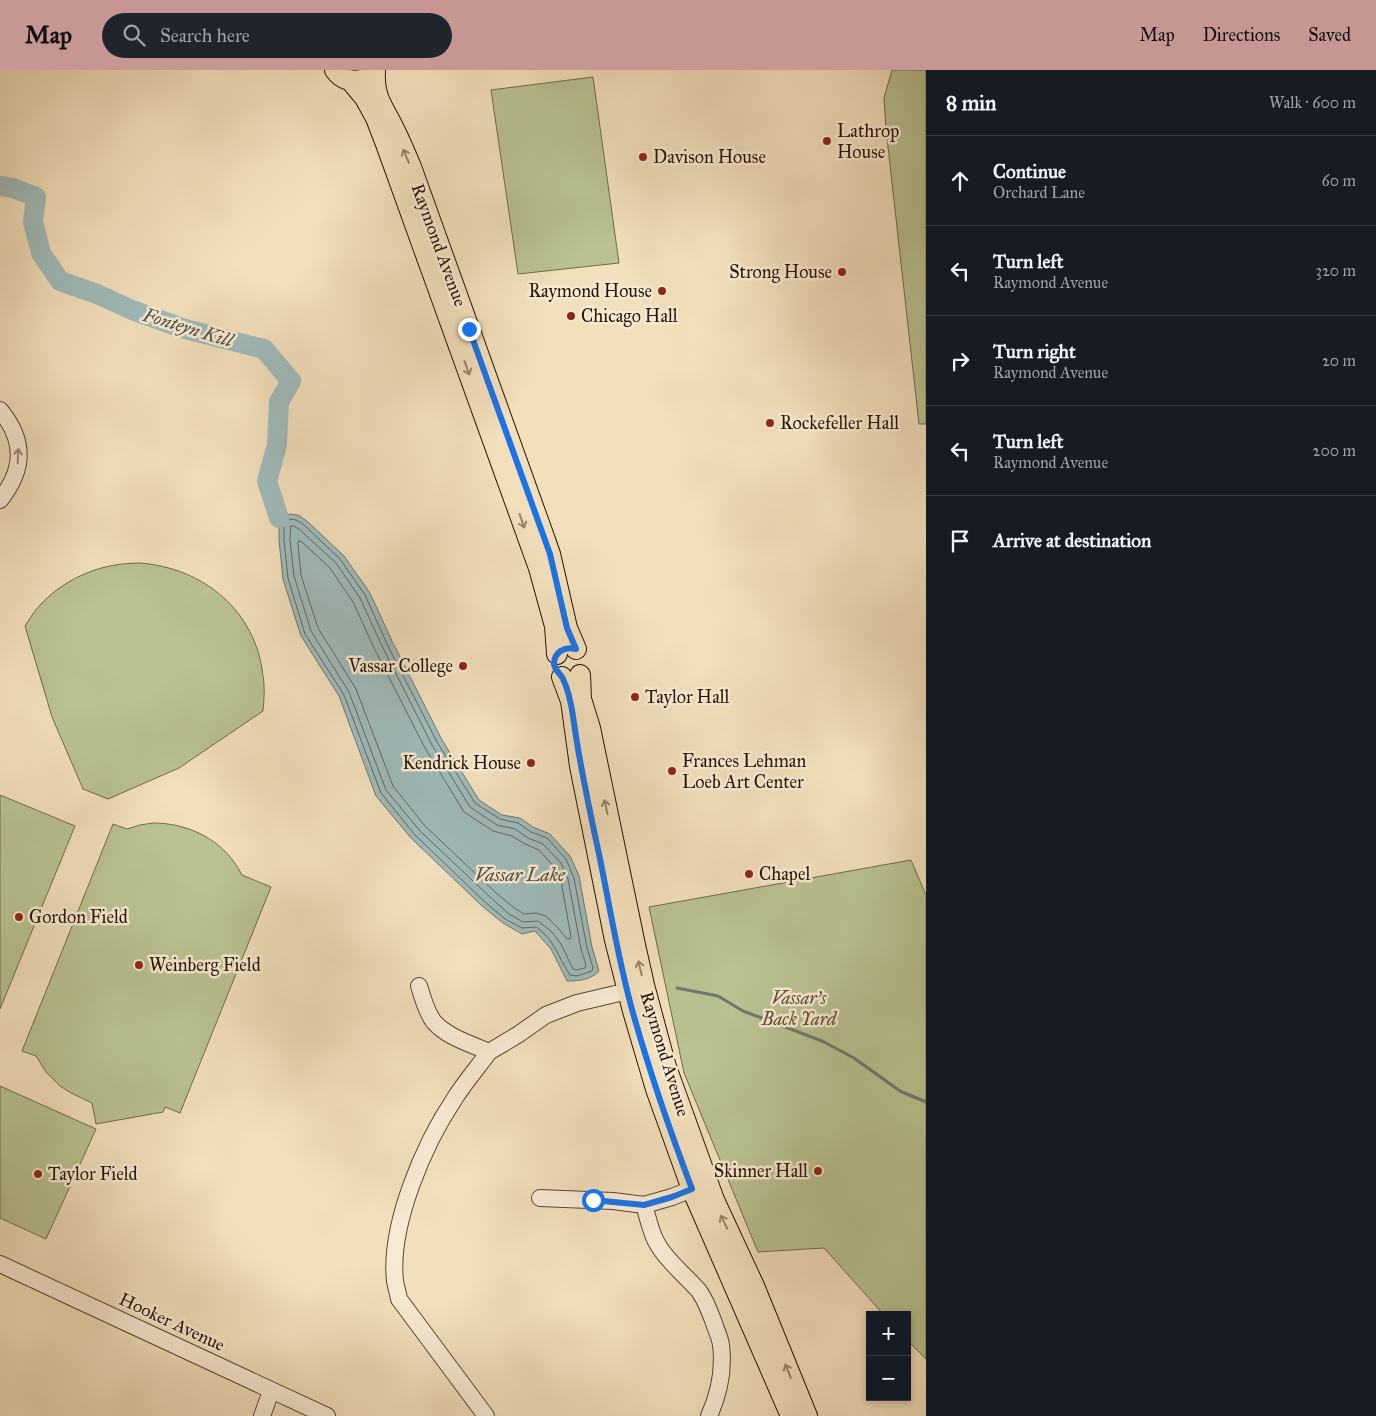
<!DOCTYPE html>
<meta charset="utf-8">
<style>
body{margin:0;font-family:"IM FELL Great Primer",serif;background:#20242c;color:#f1f3f6}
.controls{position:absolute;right:15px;bottom:15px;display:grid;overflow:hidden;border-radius:0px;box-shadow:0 2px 8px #0003}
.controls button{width:45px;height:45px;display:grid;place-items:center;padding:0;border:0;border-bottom:1px solid #363941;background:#171b24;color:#f1f3f6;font:25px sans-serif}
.stop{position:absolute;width:15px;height:15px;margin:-11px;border:4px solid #1a73e8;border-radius:50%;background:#fff}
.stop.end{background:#1a73e8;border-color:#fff;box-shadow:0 1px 5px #0008}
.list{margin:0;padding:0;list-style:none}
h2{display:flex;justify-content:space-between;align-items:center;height:65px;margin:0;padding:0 20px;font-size:21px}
h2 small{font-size:16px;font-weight:400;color:#9ea1a6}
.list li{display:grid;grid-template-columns:32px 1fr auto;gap:15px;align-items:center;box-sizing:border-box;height:90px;padding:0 20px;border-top:1px solid #363941}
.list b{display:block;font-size:19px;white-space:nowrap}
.list p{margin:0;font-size:16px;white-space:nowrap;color:#9ea1a6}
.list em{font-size:16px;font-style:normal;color:#9ea1a6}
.icon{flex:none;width:28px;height:28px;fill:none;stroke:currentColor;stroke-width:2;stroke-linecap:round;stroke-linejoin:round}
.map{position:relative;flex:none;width:926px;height:1346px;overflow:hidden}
header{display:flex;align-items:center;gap:30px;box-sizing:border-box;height:70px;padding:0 25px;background:#c59692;color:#111}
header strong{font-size:24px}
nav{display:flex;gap:28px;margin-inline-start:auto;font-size:18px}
.search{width:350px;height:45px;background:#20242c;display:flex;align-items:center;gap:12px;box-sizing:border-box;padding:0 18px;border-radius:28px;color:#9ea1a6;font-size:19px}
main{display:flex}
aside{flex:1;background:#171b24}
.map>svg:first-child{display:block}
.green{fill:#b9c291;stroke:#706a49}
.water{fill:#9fbaba;stroke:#6f7770}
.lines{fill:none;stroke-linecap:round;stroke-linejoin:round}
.shore{stroke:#63665e;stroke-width:1}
.stream{stroke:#6f7770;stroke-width:3}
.river{stroke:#9fbaba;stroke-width:20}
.minor-casing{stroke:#5a4530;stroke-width:18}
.major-casing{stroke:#271201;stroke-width:22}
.minor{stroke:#f7ead3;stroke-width:16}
.major{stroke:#f2dfbb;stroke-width:20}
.oneway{stroke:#978367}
.oneway2{stroke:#998974}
.route{stroke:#1a73e8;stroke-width:6}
.poi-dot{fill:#8f2418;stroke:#f7ead3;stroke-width:2}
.labels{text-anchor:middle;stroke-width:5;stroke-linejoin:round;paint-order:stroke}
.poi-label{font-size:18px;fill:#271201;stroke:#f7ead3;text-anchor:start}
.street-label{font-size:18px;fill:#271201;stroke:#f7ead3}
.park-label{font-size:18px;font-style:italic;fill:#5a5033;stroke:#f7ead3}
.water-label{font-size:19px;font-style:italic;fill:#514d42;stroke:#f7ead3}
</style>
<header>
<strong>Map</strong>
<div class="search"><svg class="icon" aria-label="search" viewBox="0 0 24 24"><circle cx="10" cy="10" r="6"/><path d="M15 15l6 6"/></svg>Search here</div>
<nav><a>Map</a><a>Directions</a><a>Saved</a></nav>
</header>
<main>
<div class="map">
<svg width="926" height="1346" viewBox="0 0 926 1346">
<rect width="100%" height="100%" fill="#f2dfbb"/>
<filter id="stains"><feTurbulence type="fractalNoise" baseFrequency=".004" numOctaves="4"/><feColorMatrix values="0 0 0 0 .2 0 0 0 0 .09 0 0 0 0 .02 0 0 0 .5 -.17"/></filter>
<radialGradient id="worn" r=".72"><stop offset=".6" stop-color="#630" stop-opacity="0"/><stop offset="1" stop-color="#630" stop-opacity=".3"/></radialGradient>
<path class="green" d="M892,0H926V354H919L886,59L884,28Z
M593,7L619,193L518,204L491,20Z
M140,493C204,498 256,541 263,606C265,618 264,630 263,641L179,698L108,729L83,719L52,647L25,556C30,548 35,540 41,534C68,506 103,493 140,493Z
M0,725L75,756L0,939Z
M153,753C190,753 225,771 242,805L271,817L180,1043L165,1037L163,1042L96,1054L92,1033L71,1023L60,1016L46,1002L36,986L22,981L113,754L127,759L140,755Z
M911,790L926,825V1289L907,1270V1245H884L824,1178L758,1182L684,1003L649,837Z
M0,1016L96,1059L46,1169L0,1148Z"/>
<path class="water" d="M290,444L298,445L307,451L344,486L370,523L392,571L442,670L479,730L502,745L520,748L533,757L550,764L570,786L579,806L592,877L599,901C591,910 579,911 567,911L551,879L535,861L522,864L503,853L482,836L411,768L376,726L339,626L301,566L283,509L279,470V448Z"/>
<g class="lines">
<path class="shore" d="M290,449L296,450L304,455L340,489L365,525L387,574L437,672L475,733L500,749L518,753L531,762L547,768L566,789L574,808L587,878L593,898L592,901L577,906L570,905C558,887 555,870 536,857L522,858L505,849L485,832L415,765L381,723L344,625L305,564L288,508L284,470V453L285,451Z
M291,456H294L300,460L336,493L360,528L382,576L432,675L470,737L497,755L515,759L528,768L543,774L561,793L568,809L581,879L586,895L585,898L576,900L573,899L561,874L552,862L538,851L523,852L509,844L490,827L420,761L386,720L349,622L311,561L294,506L290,470Z
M299,471L302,472L330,498L353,532L375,580L425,678L464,742L493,761L512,766L525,774L539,780L554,797L561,811L571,867L570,869H567L558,858L546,846L536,843L524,844L513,837L495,822L425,756L393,716L356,619L318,558L301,505L298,474Z"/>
<path class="stream" d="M677,918L718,926L743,941L822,971L854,988L900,1021L926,1032"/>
<path class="river" d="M0,116L13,118L36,127L33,152L41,183L60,211L97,224L132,240L185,259L264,279L291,311L279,332L277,375L267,411L279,448"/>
<defs>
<path id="minor" d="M0,340C25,370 25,399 0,430
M419,916C423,928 426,942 434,952C447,967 471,974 489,982L519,964L546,945L577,933L628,921
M540,1128L613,1131L644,1135L672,1127L692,1119
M644,1135C648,1148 651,1164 658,1175C668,1192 686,1206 699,1221C706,1231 710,1242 714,1253C716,1260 720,1267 721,1275C724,1299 719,1324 709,1346
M0,1194L327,1346
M262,1346L271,1321
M486,1346L399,1229C398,1223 396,1217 395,1211C389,1155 424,1074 455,1028C465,1012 478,997 489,982"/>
<path id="major" d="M335,0C342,10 353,13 365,9
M375,2C373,28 385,39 395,61C401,73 406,85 411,97L539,453L550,484L567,558L576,579
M351,11L365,28L376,48L386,74L539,498L555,556L557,584
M580,605L581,629L590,658L635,875L644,915L666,997L714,1130L754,1216L807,1346
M562,607L571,631L580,696L615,870L633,941L656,1019L692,1119L791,1346"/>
</defs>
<use href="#minor" class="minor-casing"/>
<use href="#major" class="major-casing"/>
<use href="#minor" class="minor"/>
<use href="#major" class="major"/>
</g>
<defs><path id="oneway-shaft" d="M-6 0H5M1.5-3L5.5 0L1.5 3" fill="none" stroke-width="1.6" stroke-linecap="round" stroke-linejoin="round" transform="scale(1.25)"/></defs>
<g class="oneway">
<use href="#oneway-shaft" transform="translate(406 86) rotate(-113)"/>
<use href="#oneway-shaft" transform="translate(467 298) rotate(70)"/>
<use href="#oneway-shaft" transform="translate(522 451) rotate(71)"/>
<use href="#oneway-shaft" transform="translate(606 737) rotate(-102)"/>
<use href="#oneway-shaft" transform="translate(640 898) rotate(-103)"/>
<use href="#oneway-shaft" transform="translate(724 1152) rotate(-116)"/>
<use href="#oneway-shaft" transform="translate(788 1301) rotate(-112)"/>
</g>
<use class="oneway2" href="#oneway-shaft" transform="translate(18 386) rotate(-87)"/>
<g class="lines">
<path class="route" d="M469,259L550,484L567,558L576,579C565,576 554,582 554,594C555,601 561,604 563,609C569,621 571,633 573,646C579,692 589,738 599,784C610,837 618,890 633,943C650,1003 670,1061 692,1119L672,1127L644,1135L593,1130"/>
</g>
<g class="poi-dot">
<circle cx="827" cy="71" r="5"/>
<circle cx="643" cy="87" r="5"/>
<circle cx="842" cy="202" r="5"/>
<circle cx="662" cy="221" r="5"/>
<circle cx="571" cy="246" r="5"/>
<circle cx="770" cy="353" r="5"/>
<circle cx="463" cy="596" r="5"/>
<circle cx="635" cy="627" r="5"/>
<circle cx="531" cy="693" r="5"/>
<circle cx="672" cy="701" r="5"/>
<circle cx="749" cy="804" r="5"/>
<circle cx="19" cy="847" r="5"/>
<circle cx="139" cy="895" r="5"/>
<circle cx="818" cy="1101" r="5"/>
<circle cx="38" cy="1104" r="5"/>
</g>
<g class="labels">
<g class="poi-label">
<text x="837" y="67">Lathrop<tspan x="837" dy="21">House</tspan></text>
<text x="653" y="93">Davison House</text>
<text x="832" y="208" text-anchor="end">Strong House</text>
<text x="652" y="227" text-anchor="end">Raymond House</text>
<text x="581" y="252">Chicago Hall</text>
<text x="780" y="359">Rockefeller Hall</text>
<text x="453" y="602" text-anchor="end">Vassar College</text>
<text x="645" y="633">Taylor Hall</text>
<text x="682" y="697">Frances Lehman<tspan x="682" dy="21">Loeb Art Center</tspan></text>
<text x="521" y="699" text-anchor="end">Kendrick House</text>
<text x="759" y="810">Chapel</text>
<text x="29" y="853">Gordon Field</text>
<text x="149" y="901">Weinberg Field</text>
<text x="808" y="1107" text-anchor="end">Skinner Hall</text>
<text x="48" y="1110">Taylor Field</text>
</g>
<g class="street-label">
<text transform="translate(439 175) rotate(70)" y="6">Raymond Avenue</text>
<text transform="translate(665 984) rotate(73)" y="6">Raymond Avenue</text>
<text transform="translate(172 1252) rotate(25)" y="6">Hooker Avenue</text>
</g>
<g class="park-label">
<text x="799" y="934">Vassar's<tspan x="799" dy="21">Back Yard</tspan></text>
</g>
<g class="water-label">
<text transform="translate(188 257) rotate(17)" y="7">Fonteyn Kill</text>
<text x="520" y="811">Vassar Lake</text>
</g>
</g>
<rect width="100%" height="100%" filter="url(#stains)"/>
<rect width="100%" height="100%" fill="url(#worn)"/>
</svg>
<div class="controls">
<button>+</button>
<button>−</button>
</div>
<div class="stop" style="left:593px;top:1130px"></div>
<div class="stop end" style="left:469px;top:259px"></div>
</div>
<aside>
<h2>8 min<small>Walk · 600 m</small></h2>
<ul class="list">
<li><svg class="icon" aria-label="ahead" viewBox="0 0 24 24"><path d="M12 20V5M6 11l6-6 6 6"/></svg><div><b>Continue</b><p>Orchard Lane</p></div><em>60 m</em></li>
<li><svg class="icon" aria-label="left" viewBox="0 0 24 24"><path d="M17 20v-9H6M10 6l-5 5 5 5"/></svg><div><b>Turn left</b><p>Raymond Avenue</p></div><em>320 m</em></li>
<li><svg class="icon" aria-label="right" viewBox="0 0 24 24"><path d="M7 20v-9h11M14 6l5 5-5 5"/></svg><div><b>Turn right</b><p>Raymond Avenue</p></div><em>20 m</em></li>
<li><svg class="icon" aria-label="left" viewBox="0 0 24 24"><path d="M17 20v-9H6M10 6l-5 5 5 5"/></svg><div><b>Turn left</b><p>Raymond Avenue</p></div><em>200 m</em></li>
<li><svg class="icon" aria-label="arrive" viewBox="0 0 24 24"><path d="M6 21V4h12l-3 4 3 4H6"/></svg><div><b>Arrive at destination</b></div></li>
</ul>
</aside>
</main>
